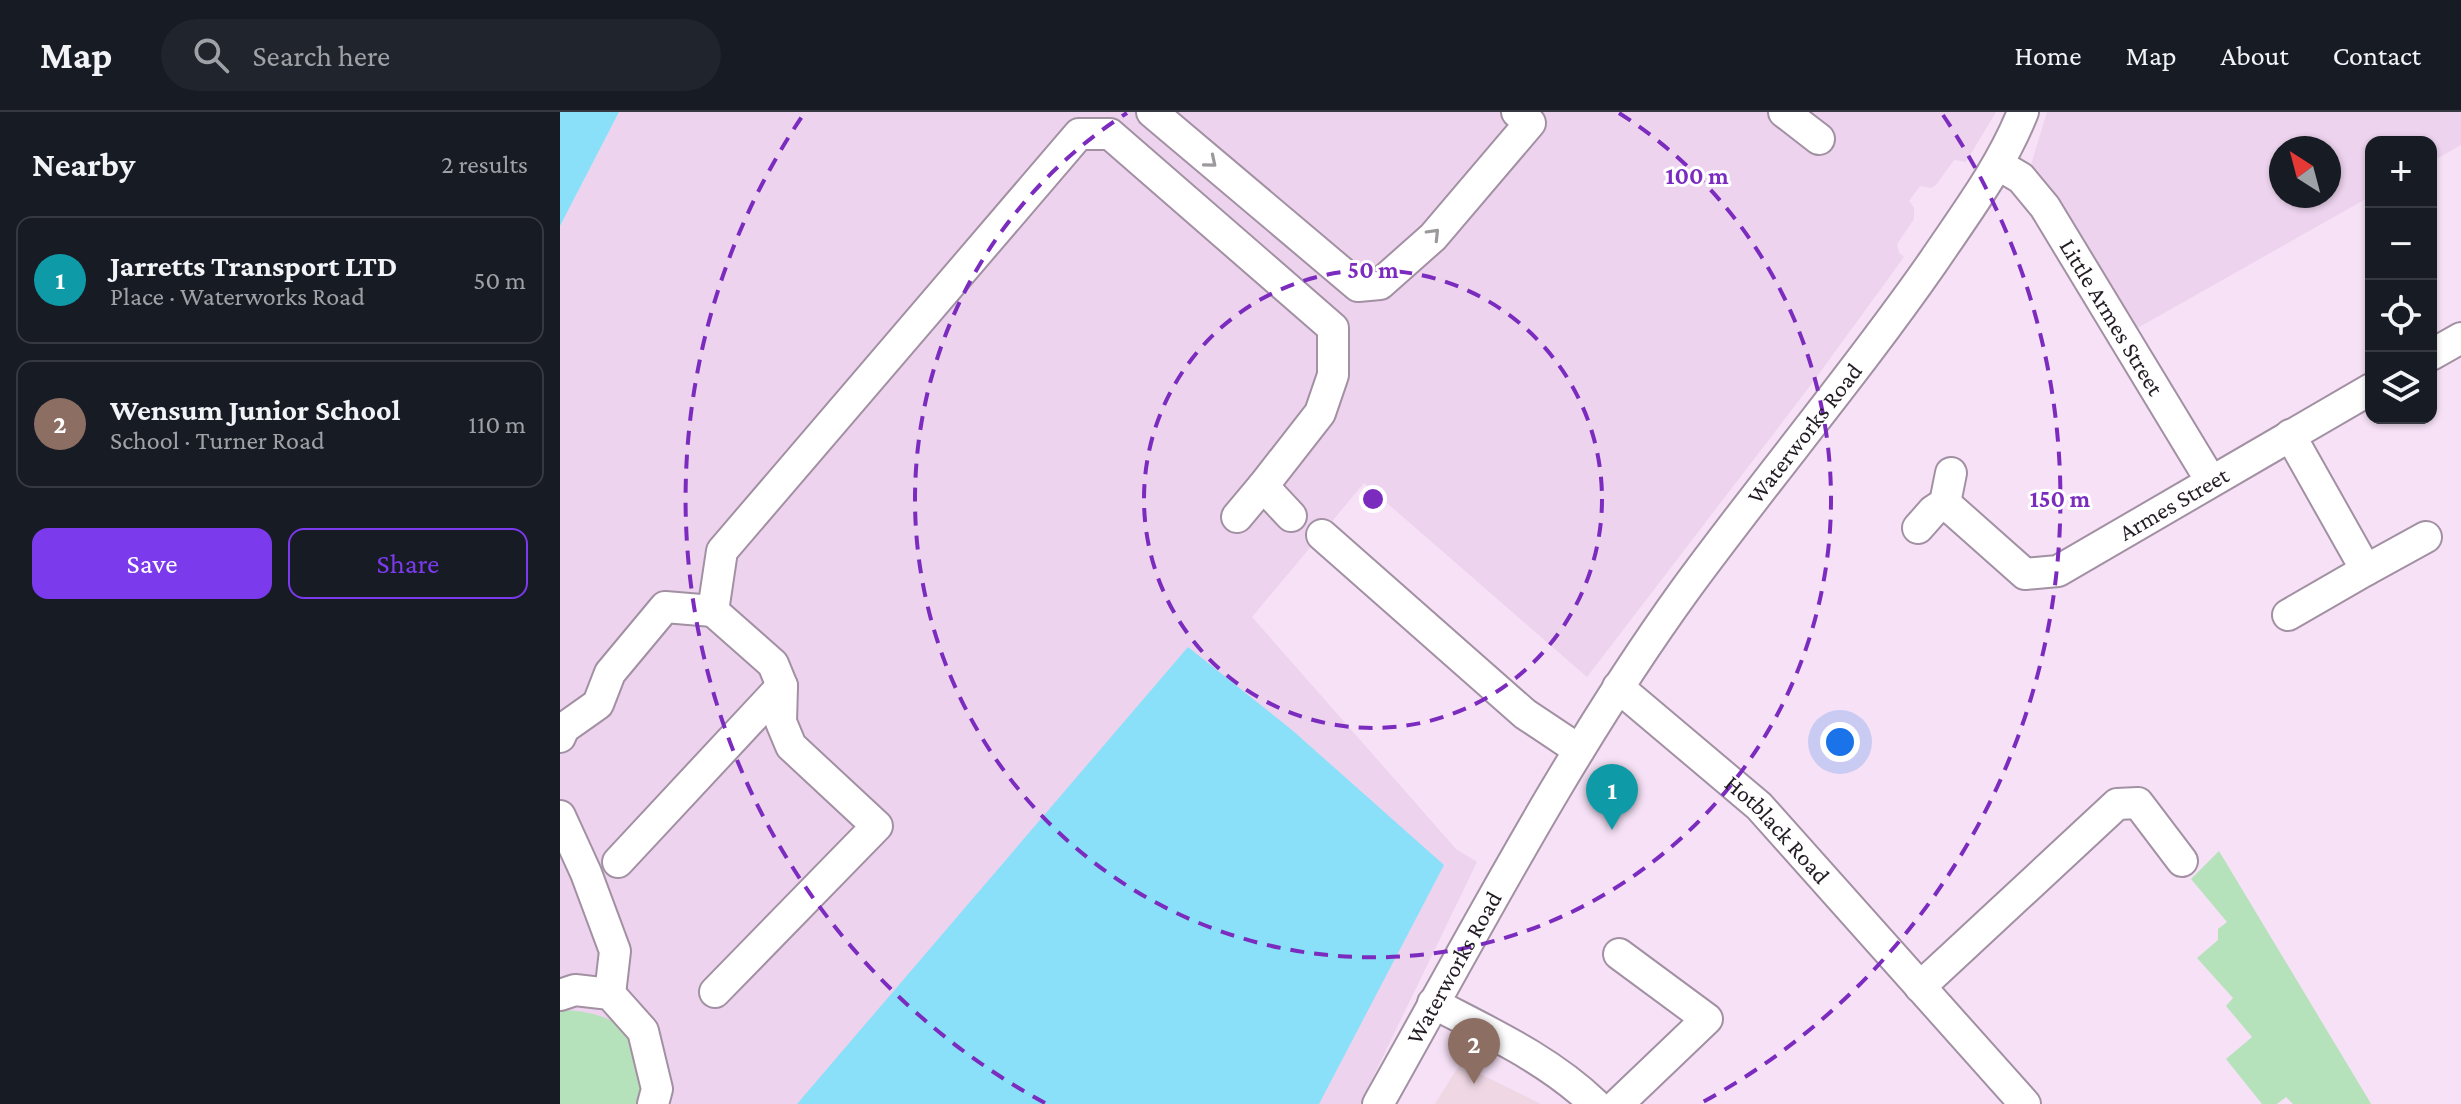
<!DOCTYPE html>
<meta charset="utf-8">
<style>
body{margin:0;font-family:"Crimson Pro",serif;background:#20242c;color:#f1f3f6}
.controls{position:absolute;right:24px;top:24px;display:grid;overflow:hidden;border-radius:16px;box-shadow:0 2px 6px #0004}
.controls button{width:72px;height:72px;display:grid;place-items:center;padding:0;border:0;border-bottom:2px solid #363941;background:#171b24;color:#f1f3f6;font:40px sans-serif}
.compass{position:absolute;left:1709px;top:24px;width:72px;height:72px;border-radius:50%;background:#171b24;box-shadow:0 2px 6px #0004;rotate:324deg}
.you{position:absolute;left:1280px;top:630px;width:28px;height:28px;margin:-20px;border:6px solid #fff;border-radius:50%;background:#1a73e8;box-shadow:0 0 0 12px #1a73e833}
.badge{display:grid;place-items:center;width:52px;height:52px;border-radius:50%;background:#7c3aed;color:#fff;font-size:26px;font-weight:700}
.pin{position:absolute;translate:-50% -66px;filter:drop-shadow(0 2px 4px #0008)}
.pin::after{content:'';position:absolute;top:42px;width:28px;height:24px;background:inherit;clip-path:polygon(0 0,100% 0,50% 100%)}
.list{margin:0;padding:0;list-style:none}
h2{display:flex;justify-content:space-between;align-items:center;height:104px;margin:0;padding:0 32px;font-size:34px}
h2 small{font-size:26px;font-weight:400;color:#9ea1a6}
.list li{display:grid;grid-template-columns:52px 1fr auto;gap:24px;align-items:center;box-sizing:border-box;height:128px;margin:0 16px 16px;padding:0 16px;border:2px solid #363941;border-radius:16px}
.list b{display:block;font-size:30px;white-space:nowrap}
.list p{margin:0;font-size:26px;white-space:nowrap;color:#9ea1a6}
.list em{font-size:26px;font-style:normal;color:#9ea1a6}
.actions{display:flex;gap:16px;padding:24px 32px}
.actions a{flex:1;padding:18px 0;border:2px solid #7c3aed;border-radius:16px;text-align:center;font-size:28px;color:#7c3aed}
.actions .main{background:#7c3aed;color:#fff}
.icon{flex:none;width:44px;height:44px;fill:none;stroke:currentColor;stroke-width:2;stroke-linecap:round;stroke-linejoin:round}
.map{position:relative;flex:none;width:1901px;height:992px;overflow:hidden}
header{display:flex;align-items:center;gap:48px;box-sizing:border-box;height:112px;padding:0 40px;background:#171b24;border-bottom:2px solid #363941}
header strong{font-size:38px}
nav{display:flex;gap:44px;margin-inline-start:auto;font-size:28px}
.search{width:560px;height:72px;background:#20242c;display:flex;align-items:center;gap:20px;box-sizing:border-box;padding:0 28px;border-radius:44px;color:#9ea1a6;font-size:30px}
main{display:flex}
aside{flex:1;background:#171b24}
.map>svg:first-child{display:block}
.built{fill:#edd3ee;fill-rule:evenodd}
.education{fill:#efd7e3}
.green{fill:#b6e2bb}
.water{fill:#89e0f8}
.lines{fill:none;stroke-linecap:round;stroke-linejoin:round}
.minor-casing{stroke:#a290a3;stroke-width:34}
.minor{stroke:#fff;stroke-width:30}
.oneway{stroke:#9c999c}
.ring{fill:none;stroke:#7b2cbf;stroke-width:4;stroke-dasharray:14 10}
.labels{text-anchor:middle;stroke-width:6;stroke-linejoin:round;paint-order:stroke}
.street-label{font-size:24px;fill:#231c24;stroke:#fff}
.centre{fill:#7b2cbf;stroke:#fff;stroke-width:4}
.ring-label{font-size:24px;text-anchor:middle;font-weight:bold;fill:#7b2cbf;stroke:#fff;stroke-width:6;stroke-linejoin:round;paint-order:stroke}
</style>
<header>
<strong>Map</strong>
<div class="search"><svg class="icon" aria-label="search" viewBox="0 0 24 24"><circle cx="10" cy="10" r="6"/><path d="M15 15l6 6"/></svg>Search here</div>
<nav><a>Home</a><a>Map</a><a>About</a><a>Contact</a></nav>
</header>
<main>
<aside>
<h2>Nearby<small>2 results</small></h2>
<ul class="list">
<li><span class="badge" style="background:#0f9aa8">1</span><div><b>Jarretts Transport LTD</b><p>Place · Waterworks Road</p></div><em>50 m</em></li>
<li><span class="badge" style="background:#8d6e63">2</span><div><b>Wensum Junior School</b><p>School · Turner Road</p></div><em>110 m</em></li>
</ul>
<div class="actions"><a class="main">Save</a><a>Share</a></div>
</aside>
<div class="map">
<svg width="1901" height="992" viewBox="0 0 1901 992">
<rect width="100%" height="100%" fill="#f6e1f6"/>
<path class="built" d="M59,0H1436L1406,50L1394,48L1376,73L1371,76L1360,74L1349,89L1354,96V107L1337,132L1339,141L1344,145L1250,274L1027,565L804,371L692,505L896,737L917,750L800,992H0V114Z
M1487,0H1901V33L1871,50V30H1811V84L1574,218L1471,53ZM1721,36H1769V84H1721Z"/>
<path class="education" d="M900,952L981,992H875Z"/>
<path class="green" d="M1659,739L1810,990L1811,992H1733L1726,985L1717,992H1702L1666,947L1692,925L1666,894L1673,886L1637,846L1658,828V817L1667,810L1631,767Z
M0,898C32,898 76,909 81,947C84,961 83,977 83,992H0Z"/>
<path class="water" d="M0,0H59L0,114Z
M628,535L732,618L884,753L759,992H237Z"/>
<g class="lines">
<defs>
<g id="minor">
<path d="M592,0L798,174L820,172L873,125L970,11L957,0"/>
<path d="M1224,0L1259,27"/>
<path id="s1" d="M1439,53L1461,66L1485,95L1651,369"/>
<path d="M1871,243L1901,226"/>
<path d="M1730,323L1806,458L1866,425"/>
<path id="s2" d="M1385,391L1465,462L1498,459L1811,277"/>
<path d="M677,405L703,374"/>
<path d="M1358,416L1373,399L1385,391L1391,361"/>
<path d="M762,423L965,602L1019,638"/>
<path d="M153,499L213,552L222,574"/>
<path d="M1728,503L1806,458"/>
<path id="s3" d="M1058,575L1199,694L1465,992"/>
<path d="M0,625L4,616L38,592L50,561L105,495L153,499L162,439L519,22H550L773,216V263L760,301L703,374L731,404"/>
<path d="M0,704L26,761L55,839L50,882"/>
<path d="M58,750L222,574L221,610L231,634L317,714L155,880"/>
<path d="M1360,875L1557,692L1578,691L1622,749"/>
<path d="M0,883L15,878L50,882L83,919L97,977L93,992"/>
<path d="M873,891C930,921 988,947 1035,992"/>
<path id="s4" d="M818,992C916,818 1008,640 1125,478C1206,367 1295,262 1373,150C1406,101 1441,55 1463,0"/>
<path d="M1058,992L1147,907L1059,842"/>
</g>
</defs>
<use href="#minor" class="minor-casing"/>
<use href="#minor" class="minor"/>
</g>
<defs><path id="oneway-chevron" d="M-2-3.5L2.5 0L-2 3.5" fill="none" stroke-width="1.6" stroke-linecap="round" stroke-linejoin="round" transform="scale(2)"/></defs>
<g class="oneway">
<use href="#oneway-chevron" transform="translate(651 50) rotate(40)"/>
<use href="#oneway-chevron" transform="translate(874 122) rotate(-46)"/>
</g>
<g class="ring">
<circle cx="813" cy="387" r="229"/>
<path d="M1059 1A458 458 0 1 1 567 1"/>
<path d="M485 991A687 687 0 0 1 243 3M1383 3A687 687 0 0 1 1141 991"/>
</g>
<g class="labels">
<g class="street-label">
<text dy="8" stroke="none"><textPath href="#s1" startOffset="192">Little Armes Street</textPath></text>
<text dy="8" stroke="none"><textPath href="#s4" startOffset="796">Waterworks Road</textPath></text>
<text dy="8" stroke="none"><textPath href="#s2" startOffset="274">Armes Street</textPath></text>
<text dy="8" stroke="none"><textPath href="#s3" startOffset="214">Hotblack Road</textPath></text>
<text dy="8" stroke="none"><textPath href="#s4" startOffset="156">Waterworks Road</textPath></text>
</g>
</g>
<circle cx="813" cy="387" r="12" class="centre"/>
<g class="ring-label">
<text x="1137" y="72">100 m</text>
<text x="813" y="166">50 m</text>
<text x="1500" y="395">150 m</text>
</g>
</svg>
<div class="controls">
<button>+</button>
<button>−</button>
<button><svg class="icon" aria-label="locate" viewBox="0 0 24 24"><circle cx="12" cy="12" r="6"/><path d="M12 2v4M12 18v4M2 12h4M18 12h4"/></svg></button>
<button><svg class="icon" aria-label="layers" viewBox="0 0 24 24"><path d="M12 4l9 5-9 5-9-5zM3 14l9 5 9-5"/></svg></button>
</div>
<svg class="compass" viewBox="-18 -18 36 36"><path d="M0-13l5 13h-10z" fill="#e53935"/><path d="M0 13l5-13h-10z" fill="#9ea1a6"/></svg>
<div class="you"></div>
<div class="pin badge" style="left:1052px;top:718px;background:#0f9aa8">1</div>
<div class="pin badge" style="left:914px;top:972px;background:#8d6e63">2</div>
</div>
</main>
